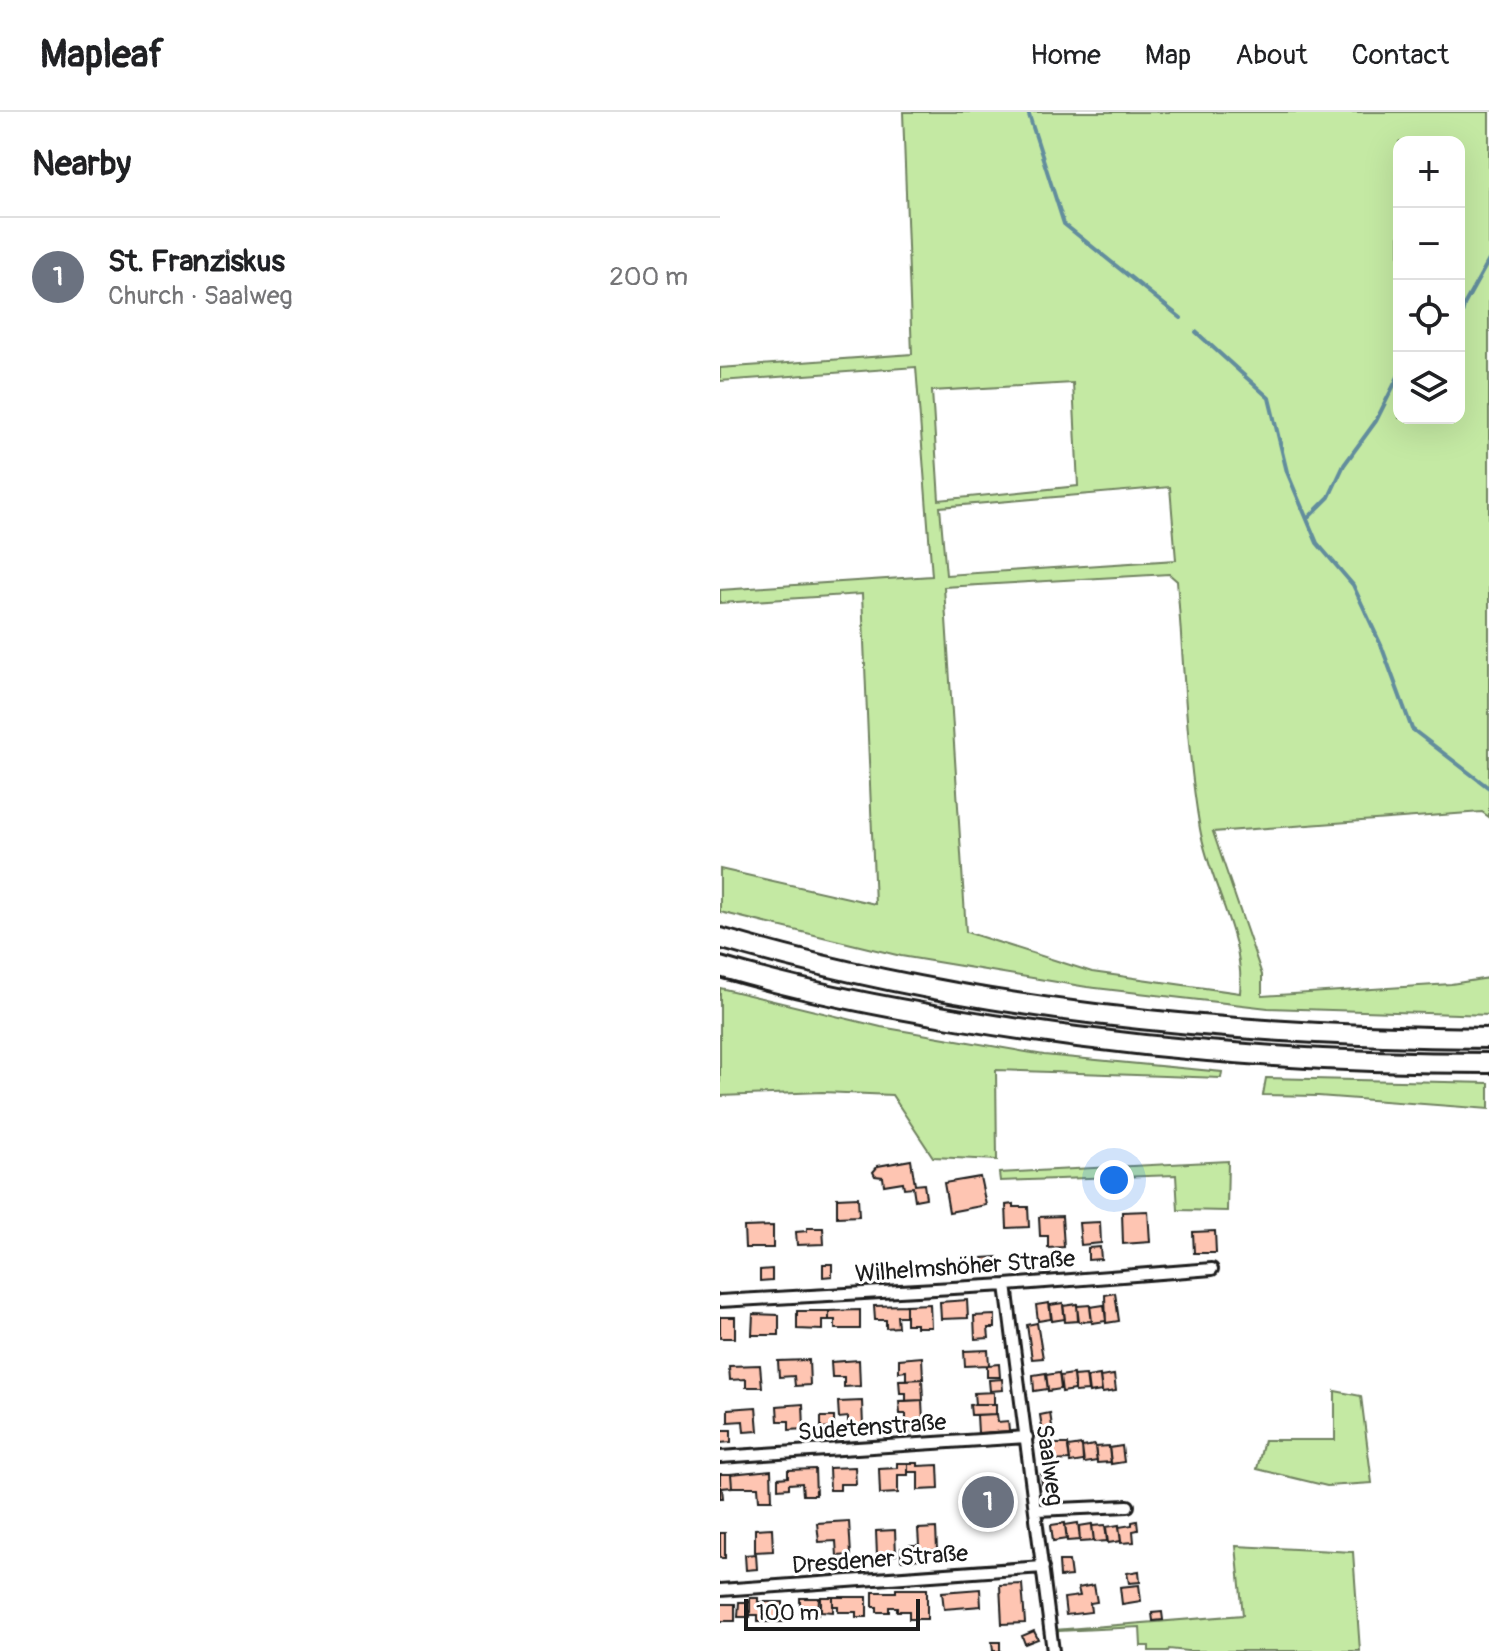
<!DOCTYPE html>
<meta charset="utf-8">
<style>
body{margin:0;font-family:Pangolin,sans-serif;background:#f2f2f2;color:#202124}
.controls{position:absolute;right:24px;top:24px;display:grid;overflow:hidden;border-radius:16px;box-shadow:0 8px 32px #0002}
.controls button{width:72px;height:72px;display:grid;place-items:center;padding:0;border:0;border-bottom:2px solid #e0e0e0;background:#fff;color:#202124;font:40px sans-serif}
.scale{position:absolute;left:24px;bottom:20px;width:176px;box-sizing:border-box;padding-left:8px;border:4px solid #1c1c1c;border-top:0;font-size:22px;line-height:28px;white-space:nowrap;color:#1c1c1c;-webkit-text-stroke:6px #fff;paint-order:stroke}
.you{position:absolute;left:394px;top:1068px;width:28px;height:28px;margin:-20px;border:6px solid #fff;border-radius:50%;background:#1a73e8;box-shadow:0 0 0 12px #1a73e833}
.badge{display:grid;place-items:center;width:52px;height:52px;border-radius:50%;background:#2563eb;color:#fff;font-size:26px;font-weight:700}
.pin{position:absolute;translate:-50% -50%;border:4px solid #fff;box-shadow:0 2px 8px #0006}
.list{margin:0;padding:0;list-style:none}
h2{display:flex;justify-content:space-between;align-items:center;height:104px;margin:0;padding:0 32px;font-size:34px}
h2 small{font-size:26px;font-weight:400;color:#757577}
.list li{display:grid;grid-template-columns:52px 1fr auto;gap:24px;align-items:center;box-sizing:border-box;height:120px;padding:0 32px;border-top:2px solid #e0e0e0}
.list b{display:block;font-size:30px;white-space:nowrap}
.list p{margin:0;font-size:26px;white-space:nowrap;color:#757577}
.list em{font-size:26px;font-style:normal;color:#757577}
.icon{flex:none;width:44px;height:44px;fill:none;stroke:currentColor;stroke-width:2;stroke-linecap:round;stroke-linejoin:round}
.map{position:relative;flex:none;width:769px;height:1539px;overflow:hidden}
header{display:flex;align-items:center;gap:48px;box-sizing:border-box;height:112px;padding:0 40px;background:#fff;border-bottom:2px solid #e0e0e0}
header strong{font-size:38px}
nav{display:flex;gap:44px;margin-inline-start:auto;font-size:28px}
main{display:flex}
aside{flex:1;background:#fff}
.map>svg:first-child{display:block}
.green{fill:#c4e9a3;stroke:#708260;stroke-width:2;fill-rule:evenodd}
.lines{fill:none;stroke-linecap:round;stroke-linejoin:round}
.stream{stroke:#628d9d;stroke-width:4}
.building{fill:#fec5b2;stroke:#1c1c1c;stroke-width:2}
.street-casing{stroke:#1c1c1c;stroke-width:16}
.highway-casing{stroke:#1c1c1c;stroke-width:24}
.street{stroke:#fff;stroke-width:10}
.highway{stroke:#fff;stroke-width:18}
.labels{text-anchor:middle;stroke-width:6;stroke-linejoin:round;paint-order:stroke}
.street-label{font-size:24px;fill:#1c1c1c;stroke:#fff}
</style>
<header>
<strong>Mapleaf</strong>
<nav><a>Home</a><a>Map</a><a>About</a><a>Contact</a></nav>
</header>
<main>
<aside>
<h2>Nearby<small></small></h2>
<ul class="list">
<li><span class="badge" style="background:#6b7280">1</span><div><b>St. Franziskus</b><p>Church · Saalweg</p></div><em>200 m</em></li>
</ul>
</aside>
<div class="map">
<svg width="769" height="1539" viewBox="0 0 769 1539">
<rect width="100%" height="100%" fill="#fff"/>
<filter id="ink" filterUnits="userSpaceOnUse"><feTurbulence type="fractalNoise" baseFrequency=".0125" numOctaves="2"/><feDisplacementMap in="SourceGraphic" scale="16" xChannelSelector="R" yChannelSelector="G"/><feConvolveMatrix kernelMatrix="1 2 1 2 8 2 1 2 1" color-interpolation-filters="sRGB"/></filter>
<g filter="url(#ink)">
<path class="green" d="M183,0H769V705L762,700L493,720L542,863V884L731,872L769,866V903L548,896L367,875L181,844L0,800V757L155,792L142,482L0,491V478L212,464L196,255L0,269V256L192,242ZM679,30H739V306H679ZM353,271L358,374L219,388L212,279ZM450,375L456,448L226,463L220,395ZM449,462L457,469C464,551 466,636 480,717C490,773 525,824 520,881L372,860L246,820L224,475Z
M0,876L161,915L324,943L502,960L501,966L276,958L277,1048L213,1045L172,983L102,980L0,984Z
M546,966L769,971V997L598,984L543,983Z
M508,1049L507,1099L458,1098L456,1063L280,1069L279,1061Z
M615,1279L641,1284L652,1371L607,1374L537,1357L544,1328H615Z
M516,1434L633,1440L640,1539H467L449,1537L448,1539H429V1534H421L420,1515L338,1519L337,1539L335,1518L523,1503Z"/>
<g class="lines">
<path class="stream" d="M308,0L344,112L461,206
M739,217L744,193L769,148
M476,220L549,286L567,360L597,431L633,473L661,533L692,617L769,676
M589,405L609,385L624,353L656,309L679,263"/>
</g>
<path class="building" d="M191,1048L195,1073L204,1072L206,1086L195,1088L193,1075L184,1076L183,1070L164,1073L163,1065L155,1064L153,1060L158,1054Z
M260,1065L266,1093L229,1100L224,1071Z
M138,1085L139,1104L117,1105V1086Z
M294,1092V1095H308L309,1115L287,1116L286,1093Z
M428,1099L430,1130L403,1132L402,1100Z
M342,1104L344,1135L328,1136V1124H320L319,1105Z
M380,1110L381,1131L361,1133L359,1111Z
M53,1114V1136H25L24,1115Z
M87,1116H103L104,1132L77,1133L76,1120L87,1119Z
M495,1119L496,1141H474L473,1120Z
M380,1135L381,1147L368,1148V1136Z
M277,1145L278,1156H264L263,1146Z
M103,1152H112V1164L103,1165Z
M52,1157V1168L40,1169V1158Z
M395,1181L399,1209L386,1211L385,1183Z
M247,1188L248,1206L221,1207L220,1190Z
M329,1191L331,1207L318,1209L316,1193Z
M343,1191L345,1207L332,1209L330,1193Z
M210,1192L211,1215H196V1212H186V1193Z
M357,1192L358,1209L345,1210L343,1194Z
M186,1193V1204H177L178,1215L166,1216V1208H155L154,1194Z
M370,1193L372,1209L359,1210L357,1194Z
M384,1193L386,1209L372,1211L370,1195Z
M140,1198V1217H115V1208H109V1199Z
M77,1199H109V1208H102V1218L77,1217Z
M33,1202L59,1203V1223H32Z
M275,1203V1216H268L269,1226L255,1227L254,1204Z
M0,1205H15V1226H0Z
M317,1211L323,1246L312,1247L307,1213Z
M268,1238L269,1253L279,1252L280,1265H267V1253L245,1254L244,1239Z
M202,1245L203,1267L186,1268V1259L179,1260V1247Z
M89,1248L90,1273L75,1274L74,1264L59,1265L58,1249Z
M139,1248L140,1274L124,1275V1265H112L111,1250Z
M40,1253L42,1275H26V1267L10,1268L9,1254Z
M326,1261L328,1277L314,1279L313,1263Z
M339,1261L341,1277L328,1279L326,1263Z
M353,1262L355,1278L342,1280L340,1264Z
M366,1263L368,1279L355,1280L353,1264Z
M380,1263L382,1279L369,1281L367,1265Z
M394,1263L396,1279L382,1281L380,1265Z
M202,1267L203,1288L186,1289V1281H180L179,1268Z
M282,1267L283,1278L270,1279L269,1268Z
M274,1280V1292H255L254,1281Z
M202,1288L203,1310L186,1311V1302H180L179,1289Z
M142,1289L143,1314H128V1305L119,1306L118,1290Z
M83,1292L84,1317L69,1318V1309H58L57,1294Z
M255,1292H276V1302L251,1303L250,1293Z
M36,1295L38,1319L24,1320L23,1309L8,1310V1297Z
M330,1301L333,1321L323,1322L320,1303Z
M277,1302L278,1310L288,1309L289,1319L258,1321L257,1303Z
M101,1305H114V1316L101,1317Z
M197,1310L198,1320L176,1321L175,1311Z
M0,1318H11V1330L0,1331Z
M327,1332H348L350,1348L329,1349Z
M362,1333L363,1349L350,1351L348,1335Z
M375,1333L377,1349L364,1351L362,1335Z
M389,1334L391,1350L377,1351L375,1335Z
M402,1334L404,1350L391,1352L389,1336Z
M177,1351H188V1363H178V1381L160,1382L159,1357L177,1356Z
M188,1351H198V1354L218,1353L219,1377L198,1378V1360H188Z
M135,1355L136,1372H120V1378H110L109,1356Z
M95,1357L96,1383H83L82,1371L69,1372V1376L58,1377V1366L68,1365V1358Z
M51,1358L52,1388H39L38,1375H12L11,1362Z
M334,1360L341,1391L332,1392L329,1371L322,1372L321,1362Z
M0,1362H11L12,1375L2,1376L3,1386H0Z
M263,1366H271V1373L285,1382V1396L275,1407V1414H261L259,1405L248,1416L242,1410L252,1399L250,1383L263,1373Z
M129,1409L131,1443L117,1444L116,1429L99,1430L97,1411Z
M417,1409L418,1418L413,1419L414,1430L401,1431L399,1415L412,1413V1410Z
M345,1411L347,1427L333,1429L331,1413Z
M358,1411L360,1428L347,1429L345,1413Z
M372,1412L374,1429L360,1430L359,1414Z
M385,1413L387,1429L374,1430L372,1414Z
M399,1413L401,1429L388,1431L386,1415Z
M52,1416L53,1439L35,1440V1417Z
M216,1416L217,1438L200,1439V1447L188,1448V1433H199L198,1417Z
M175,1418L176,1443L157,1444L156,1419Z
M0,1421H5V1446H0Z
M181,1436H188V1448H181Z
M36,1442L37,1457L26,1458L25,1443Z
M339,1449H349L351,1464L340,1465Z
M419,1459L420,1470L409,1471L407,1461Z
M302,1472L305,1511L282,1512L280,1473Z
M374,1473L377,1490L370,1491L371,1500L346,1503L344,1486L360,1484L358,1476Z
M419,1473L421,1489L402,1492L400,1475Z
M176,1477H207V1507H189V1499H177V1495H169V1500H157V1495H153V1480H176Z
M260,1477L261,1494L224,1497L222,1480Z
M101,1485H113V1500L101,1499Z
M113,1485H147V1505H136V1500H118V1494H113Z
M30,1486H38V1490H63V1510H38V1503H30Z
M80,1486H99L98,1502H80Z
M19,1490H30V1505H18Z
M0,1492H15V1509H0Z
M442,1500L443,1508L433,1509L432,1501Z
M314,1519L318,1527L305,1532L302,1524Z
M272,1530H280V1539H273Z"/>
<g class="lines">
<defs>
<path id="street" d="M286,1173L333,1539
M0,1189L286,1173L492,1157
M0,1345L307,1325
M316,1398L408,1394
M0,1478L323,1455"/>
<path id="highway" d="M0,826C248,899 511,924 769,926
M0,855C77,878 158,894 237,907C413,937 591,951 769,951"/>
</defs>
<use href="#street" class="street-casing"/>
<use href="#highway" class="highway-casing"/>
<use href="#street" class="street"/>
<use href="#highway" class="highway"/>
</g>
</g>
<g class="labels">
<g class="street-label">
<text transform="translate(245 1154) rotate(-4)" y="8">Wilhelmshöher Straße</text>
<text transform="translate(152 1315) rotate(-4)" y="8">Sudetenstraße</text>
<text transform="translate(330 1353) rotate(82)" y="8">Saalweg</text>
<text transform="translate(160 1447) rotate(-4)" y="8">Dresdener Straße</text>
</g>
</g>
</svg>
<div class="controls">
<button>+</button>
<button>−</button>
<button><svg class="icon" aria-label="locate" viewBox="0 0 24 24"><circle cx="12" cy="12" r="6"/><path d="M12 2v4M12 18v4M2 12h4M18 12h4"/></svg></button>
<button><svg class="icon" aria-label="layers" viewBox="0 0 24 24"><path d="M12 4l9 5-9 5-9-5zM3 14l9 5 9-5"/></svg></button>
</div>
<div class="scale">100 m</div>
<div class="you"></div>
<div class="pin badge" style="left:268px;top:1390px;background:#6b7280">1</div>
</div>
</main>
